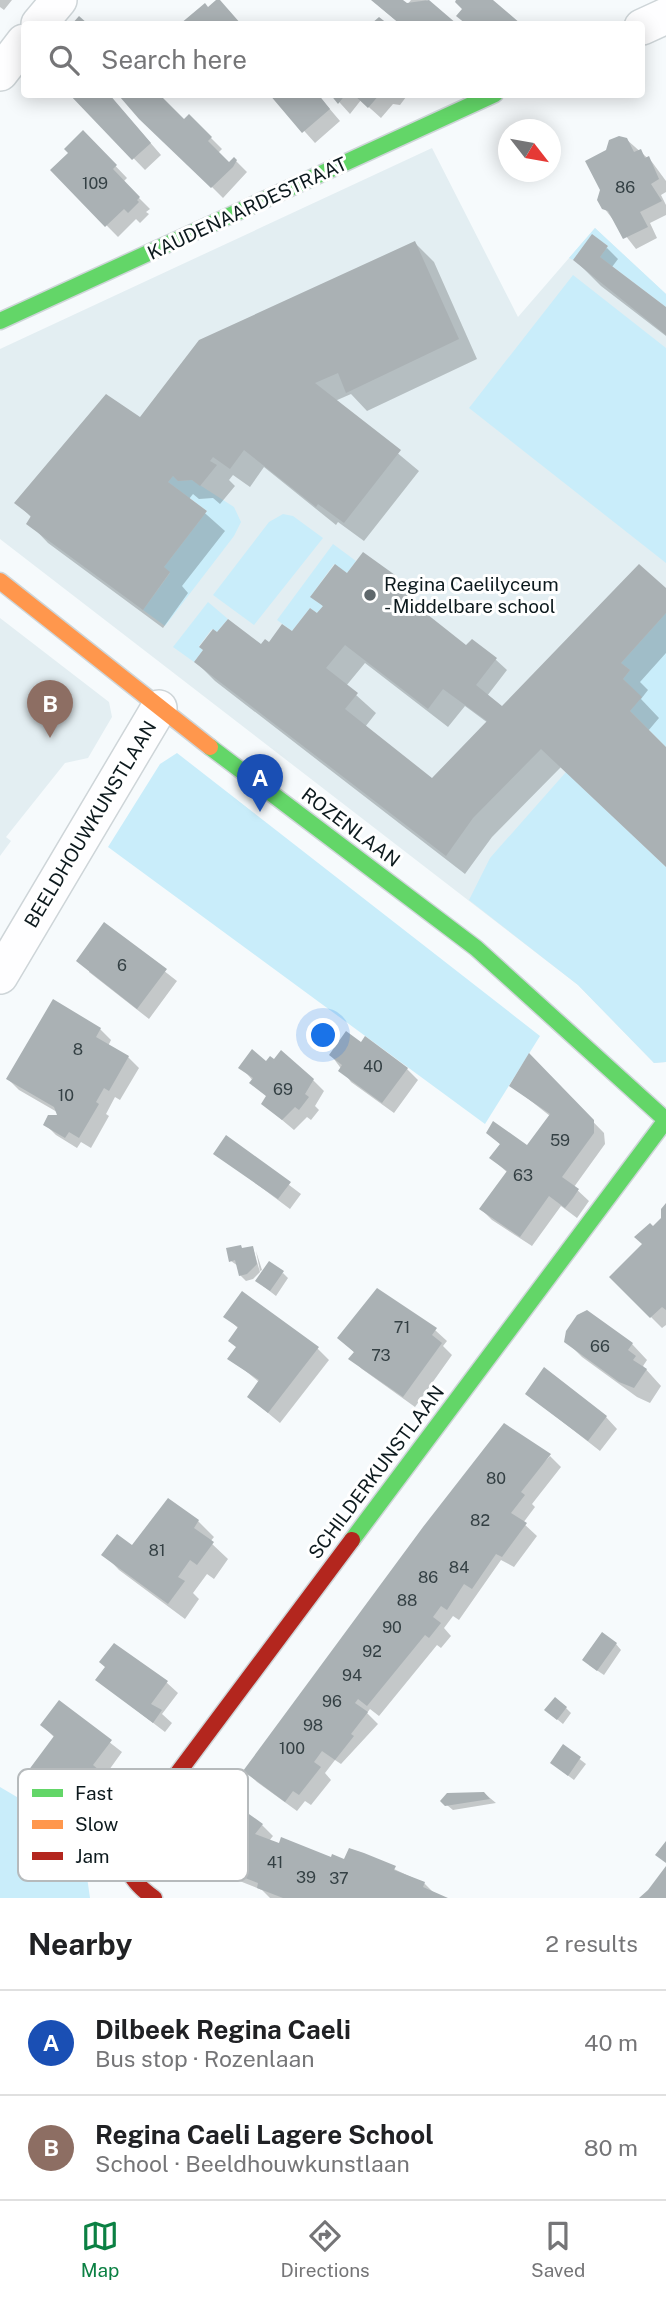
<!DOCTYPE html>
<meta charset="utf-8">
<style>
body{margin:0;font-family:"Public Sans",sans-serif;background:#f2f2f2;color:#202124}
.compass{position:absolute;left:498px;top:119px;width:63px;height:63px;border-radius:50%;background:#fff;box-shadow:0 4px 18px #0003;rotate:121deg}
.you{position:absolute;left:324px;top:1036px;width:24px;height:24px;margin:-18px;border:5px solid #fff;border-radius:50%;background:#1a73e8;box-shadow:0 0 0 10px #1a73e833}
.badge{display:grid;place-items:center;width:46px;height:46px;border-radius:50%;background:#0b8043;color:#fff;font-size:23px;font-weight:700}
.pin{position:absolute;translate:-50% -58px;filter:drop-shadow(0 2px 4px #0008)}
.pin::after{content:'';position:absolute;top:37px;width:24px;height:21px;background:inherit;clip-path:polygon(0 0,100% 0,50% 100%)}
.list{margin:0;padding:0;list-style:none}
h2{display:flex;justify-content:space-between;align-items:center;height:91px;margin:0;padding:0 28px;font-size:30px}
h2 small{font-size:23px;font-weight:400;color:#757577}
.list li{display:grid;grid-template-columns:46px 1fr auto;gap:21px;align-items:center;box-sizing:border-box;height:105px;padding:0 28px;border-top:2px solid #e0e0e0}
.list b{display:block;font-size:26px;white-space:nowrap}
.list p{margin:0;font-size:23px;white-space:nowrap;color:#757577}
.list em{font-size:23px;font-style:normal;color:#757577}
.icon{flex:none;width:38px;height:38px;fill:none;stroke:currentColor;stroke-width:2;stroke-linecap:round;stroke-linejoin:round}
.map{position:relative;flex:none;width:666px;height:1898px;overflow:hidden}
.search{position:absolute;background:#fff;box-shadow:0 4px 18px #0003;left:21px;right:21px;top:21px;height:77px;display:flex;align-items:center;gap:18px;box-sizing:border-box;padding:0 24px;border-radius:7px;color:#757577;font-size:26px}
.sheet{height:301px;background:#fff}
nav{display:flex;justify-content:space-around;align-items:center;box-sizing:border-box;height:98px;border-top:2px solid #e0e0e0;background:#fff;font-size:19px;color:#757577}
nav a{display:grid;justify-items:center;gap:4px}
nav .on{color:#0b8043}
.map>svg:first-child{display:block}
.built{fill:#e3eef2}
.green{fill:#c9edfa}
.shadow{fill:#0003;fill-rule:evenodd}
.building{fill:#aab1b4;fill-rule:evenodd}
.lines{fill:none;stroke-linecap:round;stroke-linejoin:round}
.street-casing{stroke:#ced5d8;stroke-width:38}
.fast-casing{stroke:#ced5d8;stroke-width:19}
.slow-casing{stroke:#ced5d8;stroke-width:19}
.jam-casing{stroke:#ced5d8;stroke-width:19}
.street{stroke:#fefeff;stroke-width:35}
.fast{stroke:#63d668;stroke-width:16}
.slow{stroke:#ff974d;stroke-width:16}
.jam{stroke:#b3261e;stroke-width:16}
.poi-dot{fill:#5f686c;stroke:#fff;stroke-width:2.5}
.labels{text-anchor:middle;stroke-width:6;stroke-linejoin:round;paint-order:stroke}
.number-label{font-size:16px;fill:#344044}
.street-label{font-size:19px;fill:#0d1a1e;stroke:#fff}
.poi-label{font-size:19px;fill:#0d1a1e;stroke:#fff;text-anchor:start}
.key{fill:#fff;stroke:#b6babc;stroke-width:2}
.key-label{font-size:19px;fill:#0d1a1e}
</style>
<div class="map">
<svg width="666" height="1898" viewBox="0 0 666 1898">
<rect width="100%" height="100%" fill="#f6fafc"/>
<path class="built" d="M432,148L518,317L595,228L666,294V1062L654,1063L578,985L0,539V349Z
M0,618L109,702L112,717L88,758L65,763L6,837L11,841L0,856Z"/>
<path class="green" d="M595,228L666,294V307L600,257L608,246L592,235L573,260L569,258Z
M573,275L666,348V563L469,408Z
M173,476L178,481L192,480L234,507L241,522L234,536L165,626L143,610L170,573L164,567L207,511L168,482Z
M283,514L293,516L323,538L254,625L213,595L269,522Z
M333,544L356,561L347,573L334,564L311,596L323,606L317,613L310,608L292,631L277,620Z
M208,602L228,619L217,632L212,629L199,646L203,650L194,662L173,647Z
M666,613V747L630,711L641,697L623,679L630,670L621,663Z
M177,753L540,1036L485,1124L108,847L160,764Z
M566,772L666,867V1062L654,1063L578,985L469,900L490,858Z
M0,1787L93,1842L85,1863L90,1898H0Z"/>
<path class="shadow" d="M0,0H12L4,10L0,7Z
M372,0H401L407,5L411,0H426L454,24H400Z
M459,0H491L518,24H467L458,15L464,9Z
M205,5L208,9L229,11L240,24H182Z
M71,94H108L161,155L145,170Z
M125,94H155L184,121L189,116L222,149L218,153L229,164L234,159L247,172L223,198L122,97Z
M271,94H317L340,121L315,143Z
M332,94H404L406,97L400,105L393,104L381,118L361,100L350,114Z
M83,132L127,178L123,182L150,209L146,212L149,214L140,223L136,219L118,237L52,170L70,153Z
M626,139L652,162L666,181V192L661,195L666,205V215L650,223L657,238L636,249L604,208Z
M415,243L434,262L477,359L367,411L351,394L335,401L419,471L364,541L338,522L336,525L264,467L250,487L233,475L229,480L235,486L220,504L213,498L199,499L193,494L189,499L225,531L182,586L188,593L163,628L48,543L29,523L32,518L17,503Z
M607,248L618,259L612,267L666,309V336L601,286L575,260Z
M347,575L394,576L413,595L409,602L466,648L495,659L507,670L487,696L502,708L666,591V653L640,682L648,690L641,699L659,718L648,731L666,749V865L562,766L492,837L465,874L215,681L196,662L269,645L293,634L324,607L313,596ZM365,663L448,727L465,706L488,723L432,780L365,727L376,713L346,686Z
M104,924L177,981L149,1019L89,972Z
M100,1029L111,1040L108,1046L128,1057L139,1068L120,1100L115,1097L106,1114L109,1116L91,1148L81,1142L77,1148L56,1135L45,1124L59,1116L57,1112L19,1090L8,1079Z
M331,1055L407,1069L418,1080L394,1113L351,1082Z
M529,1056L604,1133L605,1144L574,1187L589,1201L577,1218L561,1206L532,1246L492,1220L481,1209L508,1173L491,1158L501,1145L488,1133L527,1147L550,1116L512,1086Z
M267,1063L313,1080L324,1091L315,1106L319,1110L311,1120L307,1117L294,1130L263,1104L268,1098L241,1067Z
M227,1138L301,1194L290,1209L215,1153Z
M666,1207V1325L662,1328L611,1277L660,1236Z
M253,1248L260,1272L253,1279L246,1281L240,1275L238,1266L231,1261Z
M256,1251L262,1270L260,1271Z
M283,1273L288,1278L276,1296L263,1286Z
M225,1316L317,1348L329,1360L280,1423L249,1397L259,1382L230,1358L238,1348L239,1329Z
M435,1330L447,1341L443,1346L452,1355L415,1407L362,1369L351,1358L355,1353L339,1338Z
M566,1341L632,1344L647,1360L643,1366L661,1386L650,1403L637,1397L582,1357Z
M527,1394L606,1417L617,1429L600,1451Z
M550,1456L561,1467L532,1504L535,1507L523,1523L537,1536L514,1567L501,1560L459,1620L453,1616L444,1628L451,1636L441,1648L437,1645L379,1716L370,1709L367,1713L378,1724L341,1764L335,1760L325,1773L331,1780L311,1805L305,1801L297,1811L257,1782L246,1771Z
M198,1521L214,1537L210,1542L228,1559L214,1579L207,1574L193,1593L199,1599L185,1619L119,1570L104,1554L132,1547Z
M616,1644L621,1650L604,1675L589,1665Z
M97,1680L166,1682L178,1693L162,1714L172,1723L165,1732Z
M59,1703L122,1752L104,1777L109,1782L100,1796L93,1790L79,1810L31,1771L55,1738L42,1725Z
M566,1708L571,1713L563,1724L552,1715Z
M564,1747L586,1764L574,1780L558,1768Z
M484,1793L496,1803L453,1810L442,1801Z
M262,1825L273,1836L269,1841L345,1861L364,1855L424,1883L434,1893L446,1898H270L262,1890L204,1867L192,1855Z"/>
<path class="building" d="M216,0H220L241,24H180L205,3L208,7Z
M371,0H403L407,3L429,0L457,24H400Z
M456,0H493L521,24H466L456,16L462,9L455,2Z
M79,16L88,24H72Z
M379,17L388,24H371Z
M69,94H109L151,143L132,160Z
M122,94L160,95L184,119L189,114L212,137L208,141L229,162L234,157L237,160L233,167L211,188L139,119L120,97Z
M269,94H318L330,109L302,133Z
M330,94H346L338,104Z
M353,94H380L368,108Z
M83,130L117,165L113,169L140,197L137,200L139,202L128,213L124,209L105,227L50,170L68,153L64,149Z
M619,136L627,138L634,152L641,149L645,158L649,156L659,179L651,184L662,201L640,212L648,227L623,239L608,211L602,209L597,200L600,190L585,161L606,150L609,140Z
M592,234L608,246L600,257L666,307V335L573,260Z
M415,241L459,339L346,393L338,373L315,383L401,450L344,523L318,504L316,507L244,450L230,469L213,457L210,461L217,465L200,486L192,480L178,481L173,476L168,482L207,511L164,567L170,572L143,610L26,524L31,516L14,503L106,394L140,417L199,340Z
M363,552L395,575L389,584L466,645L472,639L497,658L476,685L502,706L639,564L666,588V613L621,663L630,670L623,679L642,697L630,711L666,747V867L541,749L473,818L446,856L194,662L203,650L199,647L213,629L217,632L228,619L261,644L265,639L269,642L282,624L292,631L310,608L317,613L323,606L310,597L335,564L347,573ZM345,645L428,709L443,689L487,721L432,778L345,709L358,693L326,668Z
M104,922L167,969L137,1009L76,961Z
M53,999L101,1028L96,1037L129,1056L109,1091L104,1088L96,1102L99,1104L79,1138L69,1132L65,1138L43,1125L48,1115H57L54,1107L6,1079Z
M346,1031L361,1042L365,1036L408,1068L382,1103L338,1071L342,1065L329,1055Z
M252,1049L266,1061L270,1056L274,1059L281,1050L314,1079L305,1094L309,1097L299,1110L295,1107L282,1120L261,1104L266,1096L249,1083L253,1078L238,1068Z
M529,1053L594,1120V1133L562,1177L579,1189L573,1198L565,1208L549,1196L520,1237L479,1209L507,1171L489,1158L500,1144L486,1133L493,1121L527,1145L550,1114L509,1086Z
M226,1135L291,1182L278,1199L213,1154Z
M666,1203V1310L662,1307L650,1318L609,1277L642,1244L634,1237L650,1223L653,1226L661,1218V1209Z
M241,1245L242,1248L253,1246L257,1264L247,1274L239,1276L235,1260L229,1262L226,1248Z
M269,1261L284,1271L270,1291L255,1281Z
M377,1288L437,1328L432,1335L442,1343L403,1397L348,1359L354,1352L337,1338Z
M242,1291L319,1347L268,1413L247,1397L259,1380L227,1359L236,1347L228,1341L238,1327L223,1317Z
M587,1310L633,1343L628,1350L636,1356L633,1360L647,1369L634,1388L619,1382L564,1342L566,1331L577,1315Z
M544,1367L607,1416L588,1441L525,1394Z
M504,1423L551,1454L521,1492L525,1495L511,1513L527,1523L502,1557L496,1554L472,1589L464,1584L447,1610L441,1606L433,1617L441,1623L429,1638L425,1635L367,1706L358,1699L355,1703L368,1712L351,1734L354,1736L335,1760L322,1751L314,1762L321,1767L299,1795L293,1791L285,1802L243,1771L423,1527Z
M168,1498L199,1520L194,1528L214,1542L197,1565L190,1560L178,1577L185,1581L168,1604L101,1555L117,1534L132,1545Z
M602,1632L617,1643L597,1671L582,1660Z
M114,1643L168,1681L151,1704L162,1710L153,1723L95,1680L105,1667L99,1662Z
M555,1697L567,1707L557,1720L544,1710Z
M59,1700L112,1740L93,1765L99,1770L88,1786L81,1781L67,1800L28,1771L54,1736L40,1725Z
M563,1744L581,1757L568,1776L550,1763Z
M484,1792L490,1799L445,1806L440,1801L447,1793Z
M225,1797L263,1824L255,1834L279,1843L281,1837L331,1857L332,1854L344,1859L349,1848L364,1853L396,1866L394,1870L425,1882L423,1887L448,1898H283L257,1888L258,1883L190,1856L203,1826Z
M666,1841V1863L655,1855Z
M666,1866V1898H639L648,1890Z"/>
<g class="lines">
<defs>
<path id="street" d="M39,24L59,0
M642,27L666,16
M0,73L24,42
M0,976L159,708"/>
<path id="fast" d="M0,321L495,94
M210,747L476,948L666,1120
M352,1540L666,1120"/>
<path id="slow" d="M0,581L210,747"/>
<path id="jam" d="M154,1898C121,1875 123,1859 139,1825L352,1540"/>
</defs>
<use href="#street" class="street-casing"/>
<use href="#fast" class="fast-casing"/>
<use href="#slow" class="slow-casing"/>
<use href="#jam" class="jam-casing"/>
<use href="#street" class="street"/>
<use href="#fast" class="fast"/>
<use href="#slow" class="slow"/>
<use href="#jam" class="jam"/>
</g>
<circle class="poi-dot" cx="370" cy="595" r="7"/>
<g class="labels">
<g class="number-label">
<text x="95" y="189">109</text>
<text x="625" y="193">86</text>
<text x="122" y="971">6</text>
<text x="78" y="1055">8</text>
<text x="373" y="1072">40</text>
<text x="283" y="1095">69</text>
<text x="66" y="1101">10</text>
<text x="560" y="1146">59</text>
<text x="523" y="1181">63</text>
<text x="402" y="1333">71</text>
<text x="600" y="1352">66</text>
<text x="381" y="1361">73</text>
<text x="496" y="1484">80</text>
<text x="480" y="1526">82</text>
<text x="157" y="1556">81</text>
<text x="459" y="1573">84</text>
<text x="428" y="1583">86</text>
<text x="407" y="1606">88</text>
<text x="392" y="1633">90</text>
<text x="372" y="1657">92</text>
<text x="352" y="1681">94</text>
<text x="332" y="1707">96</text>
<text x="313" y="1731">98</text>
<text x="292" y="1754">100</text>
<text x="275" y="1868">41</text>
<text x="306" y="1883">39</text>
<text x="339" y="1884">37</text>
</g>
<g class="street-label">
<text transform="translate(247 208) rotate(-25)" y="7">KAUDENAARDESTRAAT</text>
<text transform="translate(90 824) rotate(-59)" y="7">BEELDHOUWKUNSTLAAN</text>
<text transform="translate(351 827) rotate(37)" y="7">ROZENLAAN</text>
<text transform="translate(376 1472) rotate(-53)" y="7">SCHILDERKUNSTLAAN</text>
</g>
<g class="poi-label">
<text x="384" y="591">Regina Caelilyceum<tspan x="384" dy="22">- Middelbare school</tspan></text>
</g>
</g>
<rect x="18" y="1769" width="230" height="112" rx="10" class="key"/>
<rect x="32" y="1789" width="31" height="8" fill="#63d668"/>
<rect x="32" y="1820" width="31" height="9" fill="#ff974d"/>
<rect x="32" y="1852" width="31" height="8" fill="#b3261e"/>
<g class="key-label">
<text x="75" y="1800">Fast</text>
<text x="75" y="1831">Slow</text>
<text x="75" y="1863">Jam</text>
</g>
</svg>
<svg class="compass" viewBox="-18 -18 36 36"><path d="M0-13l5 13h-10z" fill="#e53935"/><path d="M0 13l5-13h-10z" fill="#757577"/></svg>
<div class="you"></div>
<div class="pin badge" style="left:260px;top:812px;background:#1a4fb4">A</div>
<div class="pin badge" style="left:50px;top:738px;background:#8d6e63">B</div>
<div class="search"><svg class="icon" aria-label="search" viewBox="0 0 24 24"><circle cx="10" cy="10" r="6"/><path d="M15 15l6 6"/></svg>Search here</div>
</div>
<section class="sheet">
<h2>Nearby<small>2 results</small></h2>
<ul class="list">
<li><span class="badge" style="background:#1a4fb4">A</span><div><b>Dilbeek Regina Caeli</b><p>Bus stop · Rozenlaan</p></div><em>40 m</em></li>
<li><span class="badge" style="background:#8d6e63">B</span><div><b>Regina Caeli Lagere School</b><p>School · Beeldhouwkunstlaan</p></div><em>80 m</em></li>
</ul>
</section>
<nav>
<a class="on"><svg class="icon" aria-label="map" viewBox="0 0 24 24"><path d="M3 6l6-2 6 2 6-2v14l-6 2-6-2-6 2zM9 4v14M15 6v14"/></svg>Map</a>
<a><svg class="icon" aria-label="directions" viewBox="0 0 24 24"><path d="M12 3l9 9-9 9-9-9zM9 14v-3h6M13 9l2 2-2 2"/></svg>Directions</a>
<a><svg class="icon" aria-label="saved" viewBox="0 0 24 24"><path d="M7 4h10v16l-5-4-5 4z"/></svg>Saved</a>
</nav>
